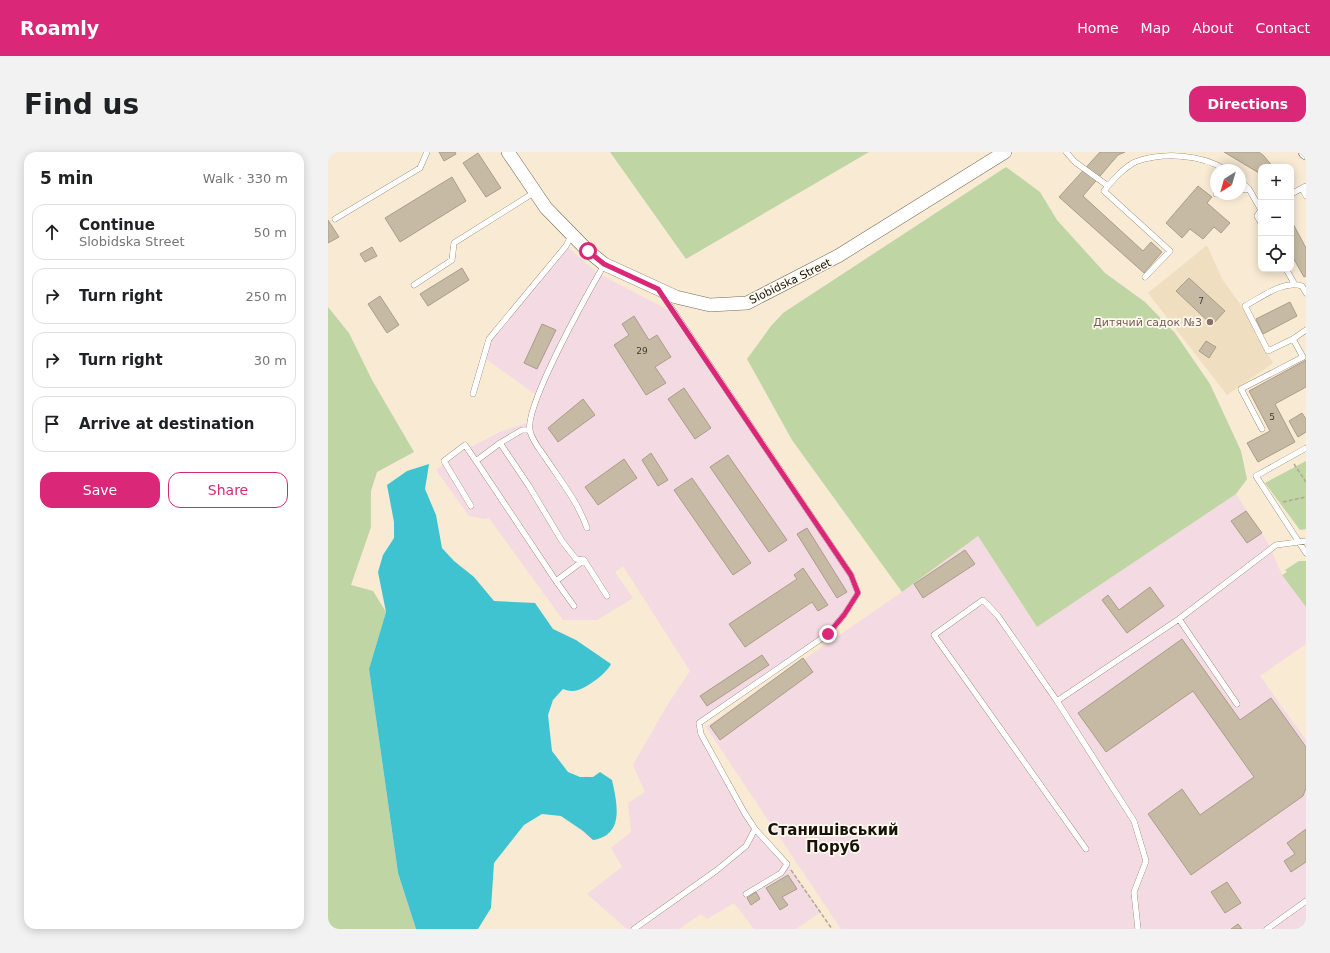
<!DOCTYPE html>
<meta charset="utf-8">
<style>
body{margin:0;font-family:"DejaVu Sans",sans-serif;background:#f2f2f2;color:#202124}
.controls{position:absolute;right:12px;top:12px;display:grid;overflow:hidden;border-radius:8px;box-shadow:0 2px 10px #0003}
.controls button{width:36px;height:36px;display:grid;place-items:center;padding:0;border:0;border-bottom:1px solid #e0e0e0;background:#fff;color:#202124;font:20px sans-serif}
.compass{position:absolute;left:882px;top:12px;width:36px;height:36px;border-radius:50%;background:#fff;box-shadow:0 2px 10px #0003;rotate:217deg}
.stop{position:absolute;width:12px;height:12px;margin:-9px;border:3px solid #db2777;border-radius:50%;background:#fff}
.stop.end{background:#db2777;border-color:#fff;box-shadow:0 1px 4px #0008}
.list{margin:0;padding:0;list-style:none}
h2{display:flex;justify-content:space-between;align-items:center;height:52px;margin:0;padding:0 16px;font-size:17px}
h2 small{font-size:13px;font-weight:400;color:#757577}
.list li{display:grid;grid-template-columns:26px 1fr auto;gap:12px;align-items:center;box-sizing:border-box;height:56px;margin:0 8px 8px;padding:0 8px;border:1px solid #e0e0e0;border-radius:12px}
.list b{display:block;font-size:15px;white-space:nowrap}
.list p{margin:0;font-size:13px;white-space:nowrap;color:#757577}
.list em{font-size:13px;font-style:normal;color:#757577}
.actions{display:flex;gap:8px;padding:12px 16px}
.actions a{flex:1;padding:9px 0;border:1px solid #db2777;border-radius:12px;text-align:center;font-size:14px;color:#db2777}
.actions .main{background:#db2777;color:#fff}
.icon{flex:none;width:22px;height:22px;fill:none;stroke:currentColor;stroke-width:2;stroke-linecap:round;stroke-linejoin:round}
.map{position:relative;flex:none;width:978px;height:777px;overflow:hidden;border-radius:12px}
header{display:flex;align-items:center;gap:24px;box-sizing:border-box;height:56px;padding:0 20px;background:#db2777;color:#fff}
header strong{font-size:19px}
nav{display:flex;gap:22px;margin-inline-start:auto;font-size:14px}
.intro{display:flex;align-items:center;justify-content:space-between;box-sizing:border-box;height:96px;padding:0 24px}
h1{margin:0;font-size:28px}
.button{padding:10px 18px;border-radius:12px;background:#db2777;color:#fff;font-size:14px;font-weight:700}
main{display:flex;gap:24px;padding:0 24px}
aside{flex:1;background:#fff;border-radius:12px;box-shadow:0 2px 10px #0003}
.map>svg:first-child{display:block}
.industrial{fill:#f4dae2}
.built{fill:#f0dec1}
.green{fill:#bfd5a4}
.water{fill:#40c3d1}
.building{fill:#c7baa4;stroke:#aa9d88}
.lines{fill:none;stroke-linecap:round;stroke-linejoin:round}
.service-casing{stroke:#766a56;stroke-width:6}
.tertiary-casing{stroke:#766a56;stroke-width:14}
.path{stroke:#b2a794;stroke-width:1.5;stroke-dasharray:4 2;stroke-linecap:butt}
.service{stroke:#fff;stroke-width:5.5}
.tertiary{stroke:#fff;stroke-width:13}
.route{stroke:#db2777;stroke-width:5}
.education-dot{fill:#8d6e63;stroke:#fef9ef;stroke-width:1.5}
.labels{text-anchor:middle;stroke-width:3.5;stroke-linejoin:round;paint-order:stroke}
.number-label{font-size:9px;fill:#433c30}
.street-label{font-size:11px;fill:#17120a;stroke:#fef9ef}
.education-label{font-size:11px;fill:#785e54;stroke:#fef9ef;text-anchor:end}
.district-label{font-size:15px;font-weight:bold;fill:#17120a;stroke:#fef9ef}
</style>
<header>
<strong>Roamly</strong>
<nav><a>Home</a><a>Map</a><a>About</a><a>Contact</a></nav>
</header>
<div class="intro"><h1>Find us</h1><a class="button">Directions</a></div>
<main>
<aside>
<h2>5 min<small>Walk · 330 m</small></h2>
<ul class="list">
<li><svg class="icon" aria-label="ahead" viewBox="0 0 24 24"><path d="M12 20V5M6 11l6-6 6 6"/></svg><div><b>Continue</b><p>Slobidska Street</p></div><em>50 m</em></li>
<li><svg class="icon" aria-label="right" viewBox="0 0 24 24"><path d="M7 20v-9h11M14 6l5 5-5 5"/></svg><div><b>Turn right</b></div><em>250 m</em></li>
<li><svg class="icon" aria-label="right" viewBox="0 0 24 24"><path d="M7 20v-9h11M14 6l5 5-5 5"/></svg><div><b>Turn right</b></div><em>30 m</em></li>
<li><svg class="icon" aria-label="arrive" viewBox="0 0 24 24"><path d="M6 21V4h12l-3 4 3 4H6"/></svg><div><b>Arrive at destination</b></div></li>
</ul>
<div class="actions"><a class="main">Save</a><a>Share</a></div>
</aside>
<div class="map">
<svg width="978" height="777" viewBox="0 0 978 777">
<rect width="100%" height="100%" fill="#f8ead3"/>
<path class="industrial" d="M238,94L271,122L346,161L523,423L530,441L500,482L371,571L374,582L416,660L459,712L493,760L468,777H426L406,751L379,767L373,762L351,777H299L259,742L294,715L283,696L303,680L300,651L317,640L305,613L340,552L362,519L295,414L287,420L305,446L269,468H235L161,366L157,367L141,364L108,318L141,296L172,280L208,268L203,265L211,245L155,205L161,187Z
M908,342L941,393L954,423L978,455V492L932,524L978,588V777H513L378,575L574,440L650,384L709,475Z"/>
<path class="built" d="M878,94L880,95L894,127L915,156L929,185L945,211L899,243L820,141Z"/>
<path class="green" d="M282,0H541L358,107Z
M678,15L712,40L729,68L777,121L817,150L847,181L882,232L913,299L919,327L908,342L709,475L650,384L574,440L464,288L419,207L443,174L455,161Z
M0,155L21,181L44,228L86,300L49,320L43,339V375L23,433L45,439L58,460L41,517L70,721L88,777H0Z
M978,309V377L972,378L937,331Z
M971,409H978V455L954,423L959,420L957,418Z"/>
<path class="water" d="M101,312L97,337L108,363L114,396L126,409L146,425L166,449L207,451L225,477L248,488L283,512C279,521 255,540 244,539C241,539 238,538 235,537L225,548L220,563L224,599L240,620L252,625H265L272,620L284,628C289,651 297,683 265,688L255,679L233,664L214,662L196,673L166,711L163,756L150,777H88L70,721L41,517L58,460L50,420L55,403L66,386V370L59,333L79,319Z"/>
<path class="building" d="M111,0H127L128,2L116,9Z
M772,0H797L790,3L755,44L815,99L823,90L834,100L816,121L731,45Z
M896,0H931L936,4L945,15H933V26L931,21Z
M150,1L173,36L158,45L135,11Z
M124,25L138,49L72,90L57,66Z
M870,34L884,45L879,51L902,71L893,81L886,75L875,87L862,77L854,86L838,71Z
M0,68L11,85L0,91Z
M963,68L978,96V124L976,125L963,102Z
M44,95L49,104L37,110L32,102Z
M134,116L141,128L100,154L92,142Z
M861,126L897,159L884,173L848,139Z
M52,144L71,173L59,181L40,152Z
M962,150L969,164L935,182L928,167Z
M306,164L321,188L329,183L343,205L327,215L338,231L318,243L286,193L301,183L294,172Z
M214,172L228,178L209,217L196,211Z
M878,189L888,195L881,206L871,199Z
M978,208V235L947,252L967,290L930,310L919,291L942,279L921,239Z
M356,236L383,276L367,287L340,247Z
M255,247L267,263L230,290L220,276Z
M974,261L978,267V280L970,285L961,269Z
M323,301L340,328L330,334L314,308Z
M400,303L459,388L441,400L382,315Z
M296,307L309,326L270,353L257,335Z
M364,326L423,411L405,423L346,338Z
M918,359L934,381L919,391L903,369Z
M479,376L519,440L509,446L469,382Z
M637,398L647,412L595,446L586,432Z
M475,416L500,453L490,459L484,450L417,495L401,472L469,427L466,423Z
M822,435L836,454L799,481L774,448L780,443L791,458Z
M854,487L912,568L943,546L978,595V636L975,644L863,723L820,662L854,637L872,663L926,625L865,539L778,600L750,561Z
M434,503L441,513L379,554L372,544Z
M475,506L485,520L392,588L382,574Z
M978,677V710L963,720L956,709L967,702L959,691Z
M460,723L469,737L454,745L460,753L452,758L438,736Z
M899,730L913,751L897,761L883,740Z
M428,740L432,747L423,753L419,746Z
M910,772L914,777H903Z"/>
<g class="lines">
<defs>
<path id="service" d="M738,0L747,10L780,34
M912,28L921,37L933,58
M974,36L978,44
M912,38L921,37
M888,42H889
M963,42L978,34
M933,58L929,64L933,71
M7,67L92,16L99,0
M958,117L966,131
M817,125L842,99L776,39C785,28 794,17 807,10C835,0 873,2 898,18
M86,133L124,108L126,91L207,40
M334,142L523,423L530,441L516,463L500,482L371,571L373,582L416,660L427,677L459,712L453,721L418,742
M965,187L940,199L917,154C934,145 955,128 974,134L978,141
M145,242L161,187L238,94L244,82
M934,277L913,237L975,205L965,187L978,178
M202,278H194L172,291L201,334L234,389L248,407L256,408L279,444
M172,291L148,309L228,429
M978,296L928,324L978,401
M143,354L116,309L137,293L148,309
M259,376C250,350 232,328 217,305C212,298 204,288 202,279C196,254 261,139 276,113
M246,454L228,429L256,408
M729,549L806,669L818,709L806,740L810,777
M909,552L851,467L948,393L978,389
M758,697L606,483L655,448L670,464L729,549L851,467
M306,777L389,718L418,694L427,677
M939,777L978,749"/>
<path id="tertiary" d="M180,0L218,56L260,99L276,112L348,145L382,153L419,151L510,104L677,0
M977,0L978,1"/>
</defs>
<use href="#service" class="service-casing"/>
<use href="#tertiary" class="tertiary-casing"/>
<path class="path" d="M966,312L978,330
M955,350L978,345
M463,718L504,777"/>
<use href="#service" class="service"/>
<use href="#tertiary" class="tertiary"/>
</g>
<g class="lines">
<path class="route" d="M260,99L276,112L330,137L523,423L530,441L516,463L500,482"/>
</g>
<circle class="education-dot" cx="882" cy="170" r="4"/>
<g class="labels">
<g class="number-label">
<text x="873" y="152">7</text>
<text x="314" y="202">29</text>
<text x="944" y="268">5</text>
</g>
<g class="street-label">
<text transform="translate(462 129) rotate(-26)" y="4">Slobidska Street</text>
</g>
<g class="education-label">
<text x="874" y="174">Дитячий садок №3</text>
</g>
<g class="district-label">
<text x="505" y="683">Станишівський<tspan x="505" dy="17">Поруб</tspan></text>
</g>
</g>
</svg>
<div class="controls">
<button>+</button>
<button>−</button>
<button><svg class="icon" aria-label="locate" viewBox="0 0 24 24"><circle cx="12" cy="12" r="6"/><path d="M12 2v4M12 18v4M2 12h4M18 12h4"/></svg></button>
</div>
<svg class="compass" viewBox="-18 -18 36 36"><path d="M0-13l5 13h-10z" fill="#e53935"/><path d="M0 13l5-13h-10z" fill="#757577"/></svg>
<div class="stop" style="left:260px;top:99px"></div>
<div class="stop end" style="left:500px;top:482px"></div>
</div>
</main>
